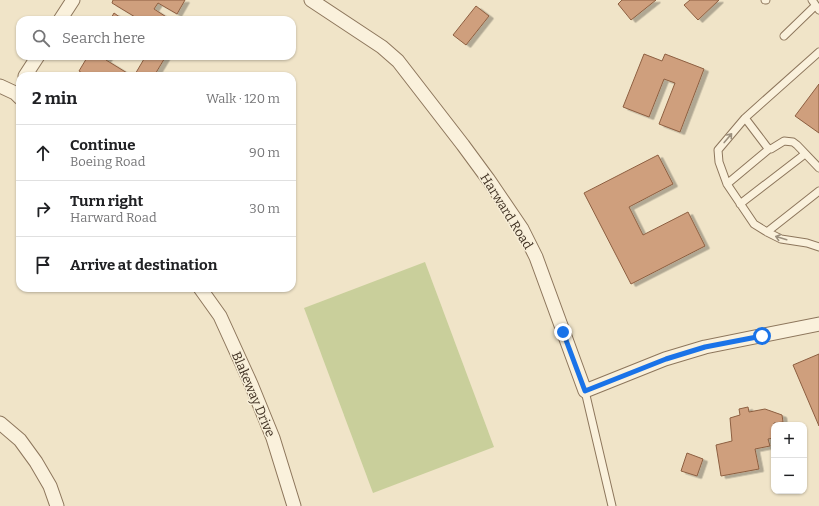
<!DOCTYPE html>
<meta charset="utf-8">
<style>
body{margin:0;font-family:Bitter,serif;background:#f6f6f6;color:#202124}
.controls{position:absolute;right:12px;bottom:12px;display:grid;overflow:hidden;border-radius:8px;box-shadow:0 1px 3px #0004}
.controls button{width:36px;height:36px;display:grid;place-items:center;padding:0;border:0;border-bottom:1px solid #e0e0e0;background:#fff;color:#202124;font:20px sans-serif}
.stop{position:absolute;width:12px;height:12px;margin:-9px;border:3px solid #1a73e8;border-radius:50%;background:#fff}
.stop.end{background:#1a73e8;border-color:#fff;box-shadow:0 1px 4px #0008}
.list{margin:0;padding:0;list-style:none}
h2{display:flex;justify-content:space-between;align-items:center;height:52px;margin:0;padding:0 16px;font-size:17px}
h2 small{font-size:13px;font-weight:400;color:#757577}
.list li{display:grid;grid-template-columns:26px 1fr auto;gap:12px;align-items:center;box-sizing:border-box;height:56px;padding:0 16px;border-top:1px solid #e0e0e0}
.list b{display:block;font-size:15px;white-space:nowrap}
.list p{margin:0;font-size:13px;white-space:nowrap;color:#757577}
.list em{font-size:13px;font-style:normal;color:#757577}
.icon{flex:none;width:22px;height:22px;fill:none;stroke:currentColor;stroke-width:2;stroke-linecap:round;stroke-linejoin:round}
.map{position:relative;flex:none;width:819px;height:506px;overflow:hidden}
.search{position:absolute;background:#fff;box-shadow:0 1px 3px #0004;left:16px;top:16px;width:280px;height:44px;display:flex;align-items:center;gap:10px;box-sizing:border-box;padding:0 14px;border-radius:12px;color:#757577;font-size:15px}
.panel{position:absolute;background:#fff;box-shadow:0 1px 3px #0004;left:16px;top:72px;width:280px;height:220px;border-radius:12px}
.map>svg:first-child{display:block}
.green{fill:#c9cf9b}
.building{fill:#cf9f7d;stroke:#8d5f41;filter:url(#shadow)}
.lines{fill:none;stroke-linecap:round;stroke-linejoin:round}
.lane-casing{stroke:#8d765c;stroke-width:9}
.street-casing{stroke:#8d765c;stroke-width:15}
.lane{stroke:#faf1dc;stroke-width:7}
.street{stroke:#faf1dc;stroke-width:13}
.oneway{stroke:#9c907e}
.route{stroke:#1a73e8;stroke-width:5}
.labels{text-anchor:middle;stroke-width:3;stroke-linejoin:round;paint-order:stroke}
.street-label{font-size:13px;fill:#3d2e20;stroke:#f7eed8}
</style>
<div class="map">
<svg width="819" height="506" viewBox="0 0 819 506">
<defs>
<filter id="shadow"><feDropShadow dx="4.5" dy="2.5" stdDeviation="0" flood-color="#0004"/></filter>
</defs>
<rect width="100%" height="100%" fill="#f0e4c8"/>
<path class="green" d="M425,262L494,447L373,493L304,308Z"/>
<path class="building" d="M113,0H185L177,14L158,3L154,9L171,20H140L112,3Z
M622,0H656L631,20L618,4Z
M690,0H719L698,20L684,5Z
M476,6L489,16L466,45L453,35Z
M114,13L124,20H110Z
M644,54L662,61L665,54L704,69L680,132L659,124L675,83L664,79L649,117L623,107Z
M88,56H109L106,60L132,76H100L98,74L97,76H87L79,71Z
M139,56H166L154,76H134L144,59Z
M819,84V133L795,116Z
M658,155L673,184L629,207L643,235L688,212L705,246L631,284L584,193Z
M819,354V426L793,365Z
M748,407L749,412L765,409L782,415L783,422L774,423V438L768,439L770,446L755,449L759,469L721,476L716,445L732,441L730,418L740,415L739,409Z
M687,453L703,459L697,476L681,471Z"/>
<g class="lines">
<defs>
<path id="lane" d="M765,0H766
M812,0L819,10
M784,36L815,6
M819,52L745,118L718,150L719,162L727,184L754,224L767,232L781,239L807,243L819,247
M745,118L767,147L769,149
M727,184L769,149H771L784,141L793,142L797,145L819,168
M740,204L805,154
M767,232L819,191
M585,391L612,506"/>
<path id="street" d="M311,0L382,47L398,61L463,145L488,179L522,229L536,257L585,391L665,359L705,347L819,324
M60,20L73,0
M25,76L38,56
M0,86L15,93L20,98
M200,288L220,316L251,384L273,438L294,506
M0,423L20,440L36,462L50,486L57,506"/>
</defs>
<use href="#lane" class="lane-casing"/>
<use href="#street" class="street-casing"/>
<use href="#lane" class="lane"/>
<use href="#street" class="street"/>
</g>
<defs><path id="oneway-shaft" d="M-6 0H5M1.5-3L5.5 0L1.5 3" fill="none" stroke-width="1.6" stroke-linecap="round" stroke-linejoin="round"/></defs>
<g class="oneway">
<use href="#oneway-shaft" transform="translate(728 138) rotate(-50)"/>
<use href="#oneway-shaft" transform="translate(781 238) rotate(-163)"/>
</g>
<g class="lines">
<path class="route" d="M563,332L585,391L666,359L705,347L762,336"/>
</g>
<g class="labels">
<g class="street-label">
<text transform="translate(507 211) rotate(58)" y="5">Harward Road</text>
<text transform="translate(254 394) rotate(67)" y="5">Blakeway Drive</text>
</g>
</g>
</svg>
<div class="controls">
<button>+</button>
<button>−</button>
</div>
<div class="stop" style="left:762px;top:336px"></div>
<div class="stop end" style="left:563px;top:332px"></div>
<div class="search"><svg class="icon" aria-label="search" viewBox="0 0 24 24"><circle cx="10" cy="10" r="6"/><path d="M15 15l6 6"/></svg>Search here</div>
<section class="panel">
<h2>2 min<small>Walk · 120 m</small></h2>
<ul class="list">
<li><svg class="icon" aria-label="ahead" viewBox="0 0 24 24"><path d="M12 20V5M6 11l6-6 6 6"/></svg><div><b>Continue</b><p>Boeing Road</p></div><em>90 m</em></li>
<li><svg class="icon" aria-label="right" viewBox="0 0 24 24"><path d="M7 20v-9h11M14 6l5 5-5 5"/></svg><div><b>Turn right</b><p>Harward Road</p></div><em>30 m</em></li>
<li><svg class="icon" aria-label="arrive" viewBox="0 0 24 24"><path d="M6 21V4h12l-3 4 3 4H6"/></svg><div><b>Arrive at destination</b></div></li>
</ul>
</section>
</div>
